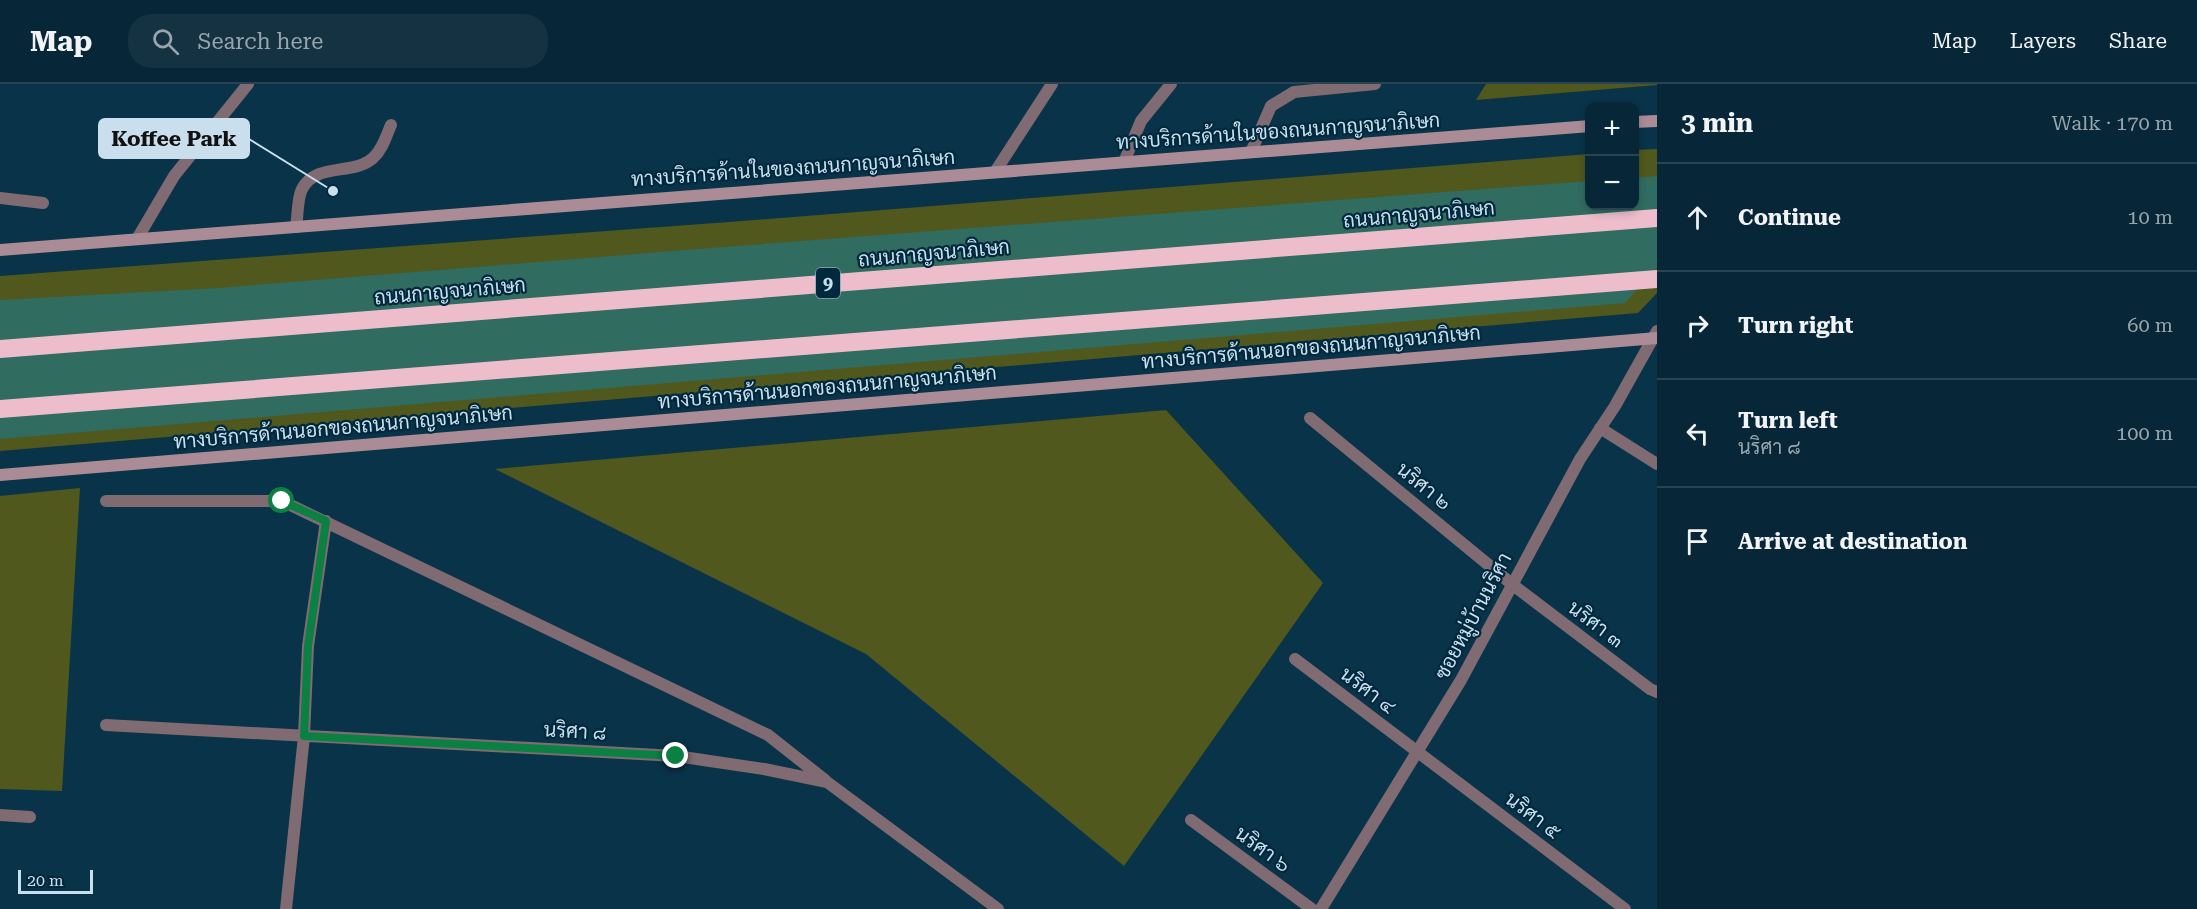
<!DOCTYPE html>
<meta charset="utf-8">
<style>
body{margin:0;font-family:"Roboto Serif",Sarabun,serif;background:#153242;color:#f1f3f6}
.controls{position:absolute;right:18px;top:18px;display:grid;overflow:hidden;border-radius:12px;box-shadow:0 3px 9px #0003}
.controls button{width:54px;height:54px;display:grid;place-items:center;padding:0;border:0;border-bottom:2px solid #284352;background:#072637;color:#f1f3f6;font:30px sans-serif}
.scale{position:absolute;left:18px;bottom:15px;width:75px;box-sizing:border-box;padding-left:6px;border:3px solid #cadfed;border-top:0;font-size:16px;line-height:21px;white-space:nowrap;color:#cadfed;-webkit-text-stroke:4px #00293e;paint-order:stroke}
.stop{position:absolute;width:18px;height:18px;margin:-14px;border:4px solid #0b8043;border-radius:50%;background:#fff}
.stop.end{background:#0b8043;border-color:#fff;box-shadow:0 2px 6px #0008}
.list{margin:0;padding:0;list-style:none}
h2{display:flex;justify-content:space-between;align-items:center;height:78px;margin:0;padding:0 24px;font-size:26px}
h2 small{font-size:20px;font-weight:400;color:#98a5ad}
.list li{display:grid;grid-template-columns:39px 1fr auto;gap:18px;align-items:center;box-sizing:border-box;height:108px;padding:0 24px;border-top:2px solid #284352}
.list b{display:block;font-size:22px;white-space:nowrap}
.list p{margin:0;font-size:20px;white-space:nowrap;color:#98a5ad}
.list em{font-size:20px;font-style:normal;color:#98a5ad}
.icon{flex:none;width:33px;height:33px;fill:none;stroke:currentColor;stroke-width:2;stroke-linecap:round;stroke-linejoin:round}
.map{position:relative;flex:none;width:1657px;height:825px;overflow:hidden}
header{display:flex;align-items:center;gap:36px;box-sizing:border-box;height:84px;padding:0 30px;background:#072637;border-bottom:2px solid #284352}
header strong{font-size:28px}
nav{display:flex;gap:33px;margin-inline-start:auto;font-size:21px}
.search{width:420px;height:54px;background:#153242;display:flex;align-items:center;gap:15px;box-sizing:border-box;padding:0 21px;border-radius:24px;color:#98a5ad;font-size:22px}
main{display:flex}
aside{flex:1;background:#072637}
.map>svg:first-child{display:block}
.green{fill:#50581d}
.water{fill:#306c5f}
.lines{fill:none;stroke-linecap:round;stroke-linejoin:round}
.lane{stroke:#7f6b71;stroke-width:12}
.street{stroke:#7f6b71;stroke-width:12}
.secondary{stroke:#ab8c96;stroke-width:12}
.highway{stroke:#edbdcc;stroke-width:18}
.route{stroke:#0b8043;stroke-width:8}
.labels{text-anchor:middle;stroke-width:4.5;stroke-linejoin:round;paint-order:stroke}
.shield{fill:#00293e;stroke:#8da8b8;stroke-width:1.5}
.shield-label{font-size:18px;font-weight:bold;fill:#cadfed}
.street-label{font-size:20px;fill:#cadfed;stroke:#00293e}
.leader{fill:none;stroke:#cadfed;stroke-width:2}
.callout-dot{fill:#cadfed;stroke:#00293e;stroke-width:2}
.callout{fill:#cadfed;stroke:#cadfed;stroke-width:2}
.callout-label{font-size:21px;text-anchor:middle;font-weight:bold;fill:#111}
</style>
<header>
<strong>Map</strong>
<div class="search"><svg class="icon" aria-label="search" viewBox="0 0 24 24"><circle cx="10" cy="10" r="6"/><path d="M15 15l6 6"/></svg>Search here</div>
<nav><a>Map</a><a>Layers</a><a>Share</a></nav>
</header>
<main>
<div class="map">
<svg width="1657" height="825" viewBox="0 0 1657 825">
<rect width="100%" height="100%" fill="#093349"/>
<path class="green" d="M1486,0H1657V1L1476,16Z
M1657,65V209L1638,229L0,367V192L729,138L1589,70L1590,122H1634L1635,66Z
M1166,326L1323,499L1124,782L866,570L495,385Z
M80,404L62,707L0,705V412Z"/>
<path class="water" d="M1657,92V183L1625,219L0,355V216L218,204L685,166L1589,97L1590,122H1634L1635,94Z"/>
<g class="lines">
<path class="lane" d="M1251,68L1271,22L1294,8L1375,0
M1124,78L1141,37L1171,0
M995,88L1052,0
M0,114L43,119
M296,143C298,132 297,115 302,105C316,78 353,92 373,74C383,65 386,52 391,41"/>
<path class="street" d="M137,155L174,92L248,0
M1310,334L1513,501L1650,605L1657,608
M1600,344L1657,380
M106,417H282L768,651L825,696
M1295,575L1625,825
M106,641L676,672L764,685L827,698L998,825
M0,731L30,733
M1191,736L1312,825
M286,825L304,652L308,562L326,437
M1321,825L1461,596L1580,375L1615,322L1657,247"/>
<path class="secondary" d="M1634,38L1657,37
M0,166L1590,42
M0,391L1657,254"/>
<path class="highway" d="M0,265L1657,134
M0,325L1657,195"/>
</g>
<g class="lines">
<path class="route" d="M282,417L326,437L308,562L304,652L676,672"/>
</g>
<g class="labels">
<rect class="shield" x="816" y="184" width="24" height="30" rx="4.5"/>
<g class="shield-label">
<text x="828" y="205">9</text>
</g>
<g class="street-label">
<text transform="translate(1278 47) rotate(-4)" y="7">ทางบริการด้านในของถนนกาญจนาภิเษก</text>
<text transform="translate(793 84) rotate(-4)" y="7">ทางบริการด้านในของถนนกาญจนาภิเษก</text>
<text transform="translate(1419 130) rotate(-5)" y="7">ถนนกาญจนาภิเษก</text>
<text transform="translate(934 169) rotate(-5)" y="7">ถนนกาญจนาภิเษก</text>
<text transform="translate(450 207) rotate(-5)" y="7">ถนนกาญจนาภิเษก</text>
<text transform="translate(1311 263) rotate(-5)" y="7">ทางบริการด้านนอกของถนนกาญจนาภิเษก</text>
<text transform="translate(827 303) rotate(-5)" y="7">ทางบริการด้านนอกของถนนกาญจนาภิเษก</text>
<text transform="translate(343 343) rotate(-5)" y="7">ทางบริการด้านนอกของถนนกาญจนาภิเษก</text>
<text transform="translate(1424 402) rotate(39)" y="7">นริศา ๒</text>
<text transform="translate(1473 532) rotate(-62)" y="7">ซอยหมู่บ้านนริศา</text>
<text transform="translate(1596 540) rotate(37)" y="7">นริศา ๓</text>
<text transform="translate(1368 606) rotate(37)" y="7">นริศา ๔</text>
<text transform="translate(575 647) rotate(3)" y="7">นริศา ๘</text>
<text transform="translate(1533 731) rotate(37)" y="7">นริศา ๕</text>
<text transform="translate(1263 765) rotate(36)" y="7">นริศา ๖</text>
</g>
</g>
<path class="leader" d="M333 107L249 55"/>
<circle class="callout-dot" cx="333" cy="107" r="6"/>
<rect class="callout" x="99" y="35" width="150" height="39" rx="6"/>
<g class="callout-label">
<text x="174" y="62">Koffee Park</text>
</g>
</svg>
<div class="controls">
<button>+</button>
<button>−</button>
</div>
<div class="scale">20 m</div>
<div class="stop" style="left:282px;top:417px"></div>
<div class="stop end" style="left:676px;top:672px"></div>
</div>
<aside>
<h2>3 min<small>Walk · 170 m</small></h2>
<ul class="list">
<li><svg class="icon" aria-label="ahead" viewBox="0 0 24 24"><path d="M12 20V5M6 11l6-6 6 6"/></svg><div><b>Continue</b></div><em>10 m</em></li>
<li><svg class="icon" aria-label="right" viewBox="0 0 24 24"><path d="M7 20v-9h11M14 6l5 5-5 5"/></svg><div><b>Turn right</b></div><em>60 m</em></li>
<li><svg class="icon" aria-label="left" viewBox="0 0 24 24"><path d="M17 20v-9H6M10 6l-5 5 5 5"/></svg><div><b>Turn left</b><p>นริศา ๘</p></div><em>100 m</em></li>
<li><svg class="icon" aria-label="arrive" viewBox="0 0 24 24"><path d="M6 21V4h12l-3 4 3 4H6"/></svg><div><b>Arrive at destination</b></div></li>
</ul>
</aside>
</main>
